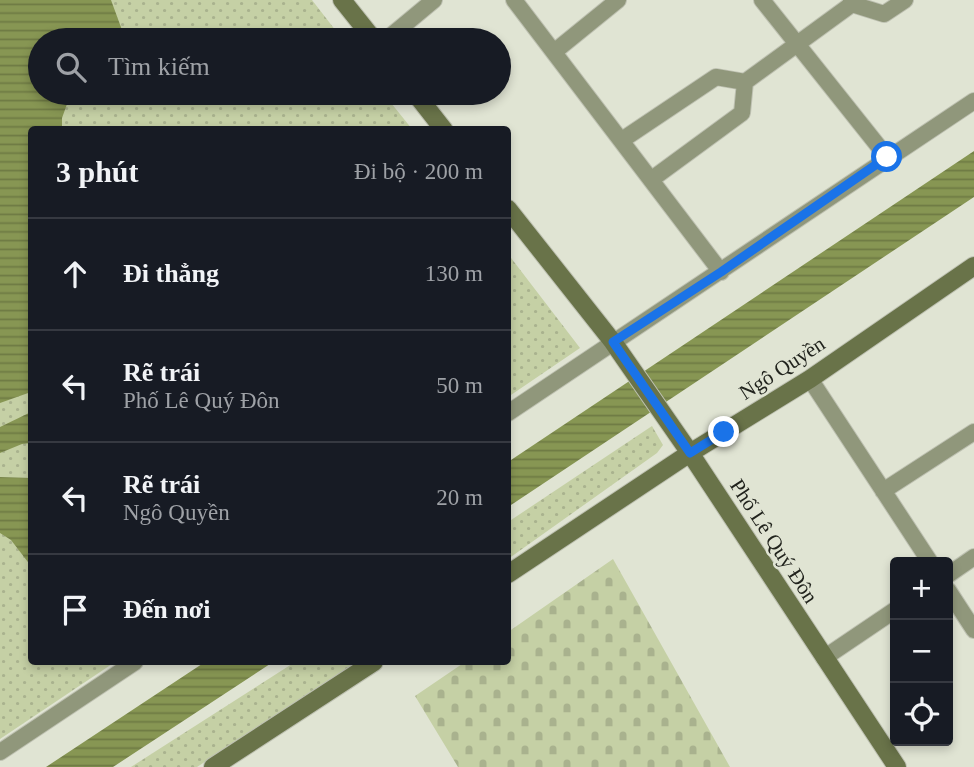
<!DOCTYPE html>
<html lang="vi">
<meta charset="utf-8">
<style>
body{margin:0;font-family:Georgia,serif;background:#242831;color:#f1f3f6}
.controls{position:absolute;right:21px;bottom:21px;display:grid;overflow:hidden;border-radius:7px;box-shadow:0 4px 10px #0003}
.controls button{width:63px;height:63px;display:grid;place-items:center;padding:0;border:0;border-bottom:2px solid #363941;background:#171b24;color:#f1f3f6;font:35px sans-serif}
.stop{position:absolute;width:21px;height:21px;margin:-16px;border:5px solid #1a73e8;border-radius:50%;background:#fff}
.stop.end{background:#1a73e8;border-color:#fff;box-shadow:0 2px 7px #0008}
.list{margin:0;padding:0;list-style:none}
h2{display:flex;justify-content:space-between;align-items:center;height:91px;margin:0;padding:0 28px;font-size:30px}
h2 small{font-size:23px;font-weight:400;color:#9ea1a6}
.list li{display:grid;grid-template-columns:46px 1fr auto;gap:21px;align-items:center;box-sizing:border-box;height:112px;padding:0 28px;border-top:2px solid #363941}
.list b{display:block;font-size:26px;white-space:nowrap}
.list p{margin:0;font-size:23px;white-space:nowrap;color:#9ea1a6}
.list em{font-size:23px;font-style:normal;color:#9ea1a6}
.icon{flex:none;width:38px;height:38px;fill:none;stroke:currentColor;stroke-width:2;stroke-linecap:round;stroke-linejoin:round}
.map{position:relative;flex:none;width:974px;height:767px;overflow:hidden}
.search{position:absolute;background:#171b24;box-shadow:0 4px 10px #0003;left:28px;top:28px;width:483px;height:77px;display:flex;align-items:center;gap:18px;box-sizing:border-box;padding:0 24px;border-radius:38px;color:#9ea1a6;font-size:26px}
.panel{position:absolute;background:#171b24;box-shadow:0 4px 10px #0003;left:28px;top:126px;width:483px;height:539px;border-radius:7px}
.map>svg:first-child{display:block}
.cemetery{fill:url(#cemetery-stones)}
.park{fill:url(#park-dots)}
.water{fill:url(#water-rules)}
.lines{fill:none;stroke-linecap:round;stroke-linejoin:round}
.street-casing{stroke:#bec1b2;stroke-width:18}
.secondary-casing{stroke:#bec1b2;stroke-width:20}
.street{stroke:#90977b;stroke-width:16}
.secondary{stroke:#697349;stroke-width:18}
.route{stroke:#1a73e8;stroke-width:9}
.labels{text-anchor:middle;stroke-width:5;stroke-linejoin:round;paint-order:stroke}
.street-label{font-size:21px;fill:#21231d;stroke:#e0e4d3}
</style>
<div class="map">
<svg width="974" height="767" viewBox="0 0 974 767">
<defs>
<pattern id="cemetery-stones" width="16" height="16" patternUnits="userSpaceOnUse" patternTransform="scale(1.75)"><rect width="16" height="16" fill="#c5d0a5"/><path d="M2 7V4a2 2 0 0 1 4 0v3zM10 15v-3a2 2 0 0 1 4 0v3z" fill="#a9b28e"/></pattern>
<pattern id="park-dots" width="8" height="8" patternUnits="userSpaceOnUse" patternTransform="scale(1.75)"><rect width="8" height="8" fill="#c5d0a5"/><path d="M2 2h.1M6 6h.1" fill="none" stroke="#a9b28e" stroke-width="1.8" stroke-linecap="round"/></pattern>
<pattern id="water-rules" width="6" height="5" patternUnits="userSpaceOnUse" patternTransform="scale(1.75)"><rect width="6" height="5" fill="#879653"/><path d="M0 2.5h6" fill="none" stroke="#6e7a44"/></pattern>
</defs>
<rect width="100%" height="100%" fill="#e0e4d3"/>
<path class="cemetery" d="M613,559L730,767H458L415,696L465,662H508V632Z"/>
<path class="park" d="M0,0H312L343,40H40V93H383L412,129L32,130V662H115L0,739Z
M508,254L580,348L508,397Z
M652,426L663,445L657,453L508,559V522Z
M295,662H357L197,767H131Z"/>
<path class="water" d="M0,0H111L122,30L112,40H40V93H71L62,118V129L32,130L31,392L0,403Z
M974,151V197L508,507V462Z
M31,412V443L22,444L0,453V427Z
M0,477L31,478V566L11,540L0,533Z
M205,662H273L113,767H46Z"/>
<g class="lines">
<defs>
<path id="street" d="M514,0L721,272
M762,0L887,157
M851,0L852,4L884,14L905,0
M386,40L434,0
M554,52L618,0
M745,82L852,4
M622,140L716,77L745,82L742,113L652,179
M810,379L930,562
M508,413L974,101
M883,491L974,432
M948,575L974,557
M948,590L974,630
M824,658L895,610
M0,752L135,662"/>
<path id="secondary" d="M342,0L374,40
M415,93L444,130
M508,209L613,342L690,453L897,767
M508,574L690,453L810,379L974,266
M213,767L374,662"/>
</defs>
<use href="#street" class="street-casing"/>
<use href="#secondary" class="secondary-casing"/>
<use href="#street" class="street"/>
<use href="#secondary" class="secondary"/>
</g>
<g class="lines">
<path class="route" d="M724,432L690,453L613,342L721,272L887,157"/>
</g>
<g class="labels">
<g class="street-label">
<text transform="translate(782 368) rotate(-33)" y="7">Ngô Quyền</text>
<text transform="translate(774 541) rotate(57)" y="7">Phố Lê Quý Đôn</text>
</g>
</g>
</svg>
<div class="controls">
<button>+</button>
<button>−</button>
<button><svg class="icon" aria-label="locate" viewBox="0 0 24 24"><circle cx="12" cy="12" r="6"/><path d="M12 2v4M12 18v4M2 12h4M18 12h4"/></svg></button>
</div>
<div class="stop" style="left:887px;top:157px"></div>
<div class="stop end" style="left:724px;top:432px"></div>
<div class="search"><svg class="icon" aria-label="search" viewBox="0 0 24 24"><circle cx="10" cy="10" r="6"/><path d="M15 15l6 6"/></svg>Tìm kiếm</div>
<section class="panel">
<h2>3 phút<small>Đi bộ · 200 m</small></h2>
<ul class="list">
<li><svg class="icon" aria-label="ahead" viewBox="0 0 24 24"><path d="M12 20V5M6 11l6-6 6 6"/></svg><div><b>Đi thẳng</b></div><em>130 m</em></li>
<li><svg class="icon" aria-label="left" viewBox="0 0 24 24"><path d="M17 20v-9H6M10 6l-5 5 5 5"/></svg><div><b>Rẽ trái</b><p>Phố Lê Quý Đôn</p></div><em>50 m</em></li>
<li><svg class="icon" aria-label="left" viewBox="0 0 24 24"><path d="M17 20v-9H6M10 6l-5 5 5 5"/></svg><div><b>Rẽ trái</b><p>Ngô Quyền</p></div><em>20 m</em></li>
<li><svg class="icon" aria-label="arrive" viewBox="0 0 24 24"><path d="M6 21V4h12l-3 4 3 4H6"/></svg><div><b>Đến nơi</b></div></li>
</ul>
</section>
</div>
